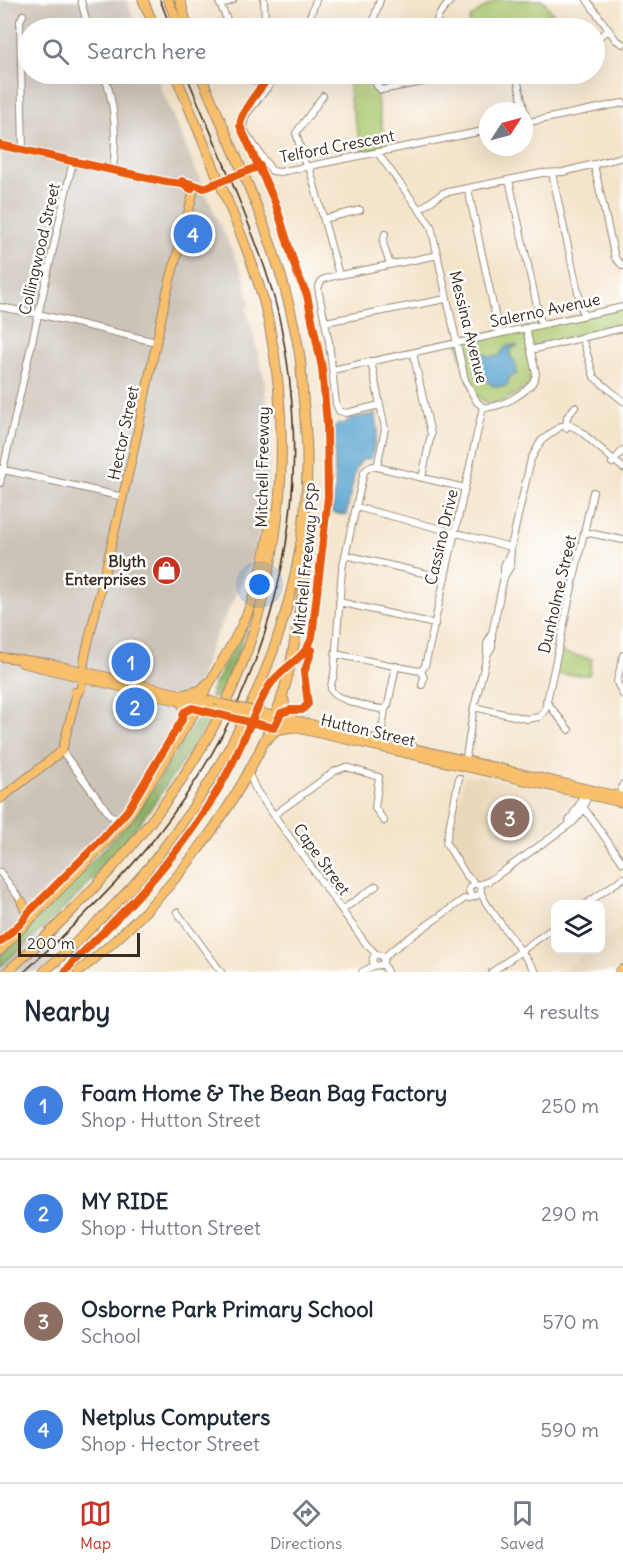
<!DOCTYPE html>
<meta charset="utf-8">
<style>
body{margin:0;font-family:Delius,sans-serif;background:#f2f2f3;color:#1f2937}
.controls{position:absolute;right:18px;bottom:18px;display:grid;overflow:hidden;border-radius:12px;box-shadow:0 6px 24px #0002}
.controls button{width:54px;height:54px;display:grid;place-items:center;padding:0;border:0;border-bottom:2px solid #e0e1e3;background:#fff;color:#1f2937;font:30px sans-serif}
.compass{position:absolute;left:479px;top:102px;width:54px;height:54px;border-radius:50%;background:#fff;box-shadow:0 6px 24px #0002;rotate:54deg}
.scale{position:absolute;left:18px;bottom:15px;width:122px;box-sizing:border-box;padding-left:6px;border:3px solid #3b2a1e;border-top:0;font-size:16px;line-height:21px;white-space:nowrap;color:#3b2a1e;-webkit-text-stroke:4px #fff;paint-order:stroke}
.you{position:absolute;left:260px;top:585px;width:21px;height:21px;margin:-15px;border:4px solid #fff;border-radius:50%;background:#1a73e8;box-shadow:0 0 0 9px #1a73e833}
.badge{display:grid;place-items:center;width:39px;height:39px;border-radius:50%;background:#c8321e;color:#fff;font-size:20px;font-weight:700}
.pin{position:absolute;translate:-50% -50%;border:3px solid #fff;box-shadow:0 2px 6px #0006}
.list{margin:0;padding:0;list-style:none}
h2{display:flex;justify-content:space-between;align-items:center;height:78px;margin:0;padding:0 24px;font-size:26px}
h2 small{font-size:20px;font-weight:400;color:#747a83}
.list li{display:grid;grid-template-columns:39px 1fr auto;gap:18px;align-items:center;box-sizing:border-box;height:108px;padding:0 24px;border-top:2px solid #e0e1e3}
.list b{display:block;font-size:22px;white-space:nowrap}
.list p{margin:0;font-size:20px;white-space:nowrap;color:#747a83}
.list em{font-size:20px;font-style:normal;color:#747a83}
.icon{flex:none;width:33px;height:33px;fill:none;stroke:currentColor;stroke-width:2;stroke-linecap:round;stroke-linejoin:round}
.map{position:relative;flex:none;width:623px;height:972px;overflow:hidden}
.search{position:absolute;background:#fff;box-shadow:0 6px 24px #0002;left:18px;right:18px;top:18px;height:66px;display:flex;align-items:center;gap:15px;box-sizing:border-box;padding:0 21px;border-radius:33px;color:#747a83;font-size:22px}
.sheet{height:510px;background:#fff}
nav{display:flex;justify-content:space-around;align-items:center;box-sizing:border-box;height:84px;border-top:2px solid #e0e1e3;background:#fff;font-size:16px;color:#747a83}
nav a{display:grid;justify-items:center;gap:3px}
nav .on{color:#c8321e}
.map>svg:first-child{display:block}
.built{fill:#ebd8ba}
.industrial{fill:#cbc3b8}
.green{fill:#acc970;stroke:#747a47;stroke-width:1.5}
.forest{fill:#89ad62;stroke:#626c40;stroke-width:1.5}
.water{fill:#56a2ce;stroke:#486676;stroke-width:1.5}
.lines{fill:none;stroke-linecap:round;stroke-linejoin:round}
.minor-casing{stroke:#988774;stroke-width:8}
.major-casing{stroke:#988774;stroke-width:10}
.highway-casing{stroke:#988774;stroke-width:11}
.minor{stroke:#fff;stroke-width:6}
.major{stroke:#f8bf6c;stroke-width:8}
.highway{stroke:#f8bf6c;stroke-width:9}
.rail{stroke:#3b2a1e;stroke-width:1.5}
.major-bridge-casing{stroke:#988774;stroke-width:10;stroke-linecap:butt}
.major-bridge{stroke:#f8bf6c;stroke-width:8}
.cycleway-casing{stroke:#fff;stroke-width:11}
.cycleway{stroke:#e8590c;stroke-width:8}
.labels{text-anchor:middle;stroke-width:5;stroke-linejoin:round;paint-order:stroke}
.street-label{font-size:16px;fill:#3b2a1e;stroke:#fff}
.poi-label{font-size:16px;font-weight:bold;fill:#3b2a1e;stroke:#fff;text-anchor:end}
</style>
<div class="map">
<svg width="623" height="972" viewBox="0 0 623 972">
<rect width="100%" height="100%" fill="#fff"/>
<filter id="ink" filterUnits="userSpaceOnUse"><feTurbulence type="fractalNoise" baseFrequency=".0167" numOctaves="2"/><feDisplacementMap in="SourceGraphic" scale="12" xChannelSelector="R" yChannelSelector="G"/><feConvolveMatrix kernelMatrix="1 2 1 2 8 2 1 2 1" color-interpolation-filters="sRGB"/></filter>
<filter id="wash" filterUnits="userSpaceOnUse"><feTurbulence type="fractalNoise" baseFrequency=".008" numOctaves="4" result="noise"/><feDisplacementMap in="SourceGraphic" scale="24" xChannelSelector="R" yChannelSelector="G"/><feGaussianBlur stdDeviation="1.35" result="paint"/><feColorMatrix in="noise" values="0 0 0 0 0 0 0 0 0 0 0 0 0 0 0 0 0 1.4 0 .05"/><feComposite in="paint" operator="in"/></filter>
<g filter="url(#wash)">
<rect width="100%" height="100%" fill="#f4e4cb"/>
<path class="built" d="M464,774L582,796L578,808L483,880L471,876L452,842Z
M623,926V972H560L591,950H600L601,943Z"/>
<path class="industrial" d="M0,0H127L137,28H28V74H155L206,194L245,279L250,307H246L264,376L271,440L264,514L255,555L210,648L185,719L125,816L25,921L63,972H0Z"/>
<path class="green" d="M496,0H543L563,28H468L471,17Z
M341,74H369L376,94L386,148L363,153L350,100L349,85Z
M623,307V326L532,347L527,327Z
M525,328L534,379C524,386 514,397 503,401C470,414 464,365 458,343Z
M559,652L592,659L589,675L554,674Z"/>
<path class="forest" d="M255,600C246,634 234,667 219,699L211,697V690L243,629Z
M200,715L211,718C176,772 141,827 97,875C67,908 33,938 0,967V956L135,816Z"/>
<path class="water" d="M513,345L517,346L512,348L509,354L516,364V375L508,378V385C496,390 487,384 482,373V366L475,358L474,353L477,350L490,357L499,356L506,347Z
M376,414L378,430L371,458L362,460L356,468L346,515L332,513L335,485L334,428L336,425L346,423L349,419Z"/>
</g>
<g filter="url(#ink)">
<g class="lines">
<defs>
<path id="minor" d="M81,0L88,28
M218,0L231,28
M587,0L616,40L623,44
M221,5L233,0
M23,15L20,21L23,150
M257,28L265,20L264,0
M306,28L316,0
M371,28L380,0
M434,28L439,15L451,0
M594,40L609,30
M104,74C115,104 117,138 113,170
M252,74L263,92
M278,74L246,115L243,126L247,135L272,171L280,172L488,130
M373,74L377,86L381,90L465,74
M516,74L527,122
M524,123L623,103
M377,152L431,226L465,380L477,402L483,407C499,410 534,390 536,374L526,328
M594,165L615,258L623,266
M309,166L339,275
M306,167L296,133L323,96
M552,173L583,315
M509,180L541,324
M468,189L499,333
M420,209L443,193L542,173L563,172L623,157
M324,219L360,210
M385,234L383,243L390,265
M0,307L38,314L156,342
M325,322L446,299
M582,337L594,377L623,401
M531,350L623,328
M413,353L431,434L422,478
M371,361L385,429L377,467
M332,370L623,307
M380,405L346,413L339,411L336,404L329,342L318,288L322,280L330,277L438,255
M566,428L567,417L575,407
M612,463L623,450
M0,469L123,497
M0,483L73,161
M356,507L511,547
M584,532L623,540
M345,555L445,578
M504,577L510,567L511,547L531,459L541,441L561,426L567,424L579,430L623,468
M339,602L435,624
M335,654L414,670L421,671L425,666L483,407
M487,655L492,647V633L504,577V566L509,555
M623,655L617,682L623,695
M396,666L388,705L385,709C374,709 334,700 331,689C330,685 333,679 334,675L342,569L364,472L368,468L373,466L465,488
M421,671L424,678L422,685
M546,701L569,730
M474,707L527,719L539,717L545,710L593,492
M382,730L385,709
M62,751L110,815L119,821L125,820
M465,763L474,707L487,656V644L492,633
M248,772L256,790L366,944L377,955
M459,778L446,843L466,875L476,884
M618,799L623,784
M584,808L623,863
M274,815L335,771L346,767L379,777L375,808L384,821
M569,821L580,803L584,790
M0,872L22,902
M469 890a6 6 0 1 1 12 0a6 6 0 1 1-12 0Z
M478,885L489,881L573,822C583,813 585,805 588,792
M481,893L486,903L536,972
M586,904L623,878
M342,910L376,886
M177,912L221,972
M372.5 960a5.5 5.5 0 1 1 11 0a5.5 5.5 0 1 1-11 0Z
M383,959L392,950L464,899L474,897
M383,963L387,972
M362,972L375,965
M492,972L556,926"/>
<path id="major" d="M0,145L166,182C177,181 189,183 193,194L166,296L132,458L85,656L81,688L76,696
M2,657L49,663L222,704
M22,663L203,707
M259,712L623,797
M256,719L623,803
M0,799L62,751L76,696L75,692
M619,972L623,969"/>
<path id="highway" d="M143,0L155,28
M168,0L180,28
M180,0L188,28
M183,695L201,690L208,683
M284,700L285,712L293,720
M180,701L187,711L186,722
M204,706L202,703L203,695C216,670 232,647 244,621C259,588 267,550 272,514
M266,740L276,730L292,727
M22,902L27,914L25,925
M0,950L103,845L125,820L167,757L198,706L210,701
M7,972C80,907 148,836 199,752C276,626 298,468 269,324C260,279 242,237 225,195C208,154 192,114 175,74
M44,972C82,937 121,902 153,862C244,748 309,605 307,457C307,440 305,423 304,407C302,390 302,373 300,357C284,257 240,165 200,74
M78,972C164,904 237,813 277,711C289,680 294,646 299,614C304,582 309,551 307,519"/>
</defs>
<use href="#minor" class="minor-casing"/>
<use href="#major" class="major-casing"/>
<use href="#highway" class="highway-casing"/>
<use href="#minor" class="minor"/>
<use href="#major" class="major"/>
<use href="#highway" class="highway"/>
<path class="rail" d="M160,0L171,28
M24,972C69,931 115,887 154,839C273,689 321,501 278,313C268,271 251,230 235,190C219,151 202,112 186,74"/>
<defs>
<path id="major-bridge" d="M222,704L259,712
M213,709L256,719"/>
</defs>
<use href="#major-bridge" class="major-bridge-casing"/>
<use href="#major-bridge" class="major-bridge"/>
<defs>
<path id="cycleway" d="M0,145L166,182L182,184L191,189
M182,181L204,188L260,166
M0,942L21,923L29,912L99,842L128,810L182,720L184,712L192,708L274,728L281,713L290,710H302L308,704L304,673L312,650
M65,972L73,962C130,907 185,849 224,779C241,749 251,717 268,688C280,667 305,661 312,637L328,497L327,424L322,368L307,295L297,273L275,202L240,126C241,110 262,87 271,74"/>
</defs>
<use href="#cycleway" class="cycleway-casing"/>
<use href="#cycleway" class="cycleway"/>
</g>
</g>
<defs>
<symbol id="shop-disc" viewBox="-11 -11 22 22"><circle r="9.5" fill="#c8321e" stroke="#fff"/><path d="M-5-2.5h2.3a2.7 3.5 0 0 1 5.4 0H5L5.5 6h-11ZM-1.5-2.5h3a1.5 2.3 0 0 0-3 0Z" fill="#fff"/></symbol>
</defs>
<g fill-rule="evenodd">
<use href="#shop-disc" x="150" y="554" width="33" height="33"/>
</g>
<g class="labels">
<g class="street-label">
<text transform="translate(337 146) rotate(-11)" y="6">Telford Crescent</text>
<text transform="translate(39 249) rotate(-77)" y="6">Collingwood Street</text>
<text transform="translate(545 310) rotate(-12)" y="6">Salerno Avenue</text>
<text transform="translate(469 327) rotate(76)" y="6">Messina Avenue</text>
<text transform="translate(123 433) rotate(-78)" y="6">Hector Street</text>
<text transform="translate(262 467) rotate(-89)" y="6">Mitchell Freeway</text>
<text transform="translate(441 537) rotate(-77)" y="6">Cassino Drive</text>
<text transform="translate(306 559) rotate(-84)" y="6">Mitchell Freeway PSP</text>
<text transform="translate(557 594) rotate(-77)" y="6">Dunholme Street</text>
<text transform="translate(368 730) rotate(13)" y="6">Hutton Street</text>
<text transform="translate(322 859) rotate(54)" y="6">Cape Street</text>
</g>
<g class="poi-label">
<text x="146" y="567">Blyth<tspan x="146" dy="18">Enterprises</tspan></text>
</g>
</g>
</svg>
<div class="controls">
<button><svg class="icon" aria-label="layers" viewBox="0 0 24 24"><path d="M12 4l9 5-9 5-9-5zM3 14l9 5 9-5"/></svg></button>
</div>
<svg class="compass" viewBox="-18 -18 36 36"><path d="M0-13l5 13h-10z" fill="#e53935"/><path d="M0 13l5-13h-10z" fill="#747a83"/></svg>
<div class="scale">200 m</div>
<div class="you"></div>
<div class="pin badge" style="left:131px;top:662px;background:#3f7fe0">1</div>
<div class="pin badge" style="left:135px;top:707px;background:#3f7fe0">2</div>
<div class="pin badge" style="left:510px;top:818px;background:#8d6e63">3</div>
<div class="pin badge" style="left:193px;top:234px;background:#3f7fe0">4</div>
<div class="search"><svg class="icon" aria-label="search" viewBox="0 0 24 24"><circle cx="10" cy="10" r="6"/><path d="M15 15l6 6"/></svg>Search here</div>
</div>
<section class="sheet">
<h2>Nearby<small>4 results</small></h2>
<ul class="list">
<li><span class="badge" style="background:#3f7fe0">1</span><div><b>Foam Home &amp; The Bean Bag Factory</b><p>Shop · Hutton Street</p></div><em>250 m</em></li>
<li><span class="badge" style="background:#3f7fe0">2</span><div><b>MY RIDE</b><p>Shop · Hutton Street</p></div><em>290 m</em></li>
<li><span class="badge" style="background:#8d6e63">3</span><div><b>Osborne Park Primary School</b><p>School</p></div><em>570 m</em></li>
<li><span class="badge" style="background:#3f7fe0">4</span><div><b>Netplus Computers</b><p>Shop · Hector Street</p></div><em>590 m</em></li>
</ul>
</section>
<nav>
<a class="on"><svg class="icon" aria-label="map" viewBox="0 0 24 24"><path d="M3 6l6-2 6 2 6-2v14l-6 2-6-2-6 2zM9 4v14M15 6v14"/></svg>Map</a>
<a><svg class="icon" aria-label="directions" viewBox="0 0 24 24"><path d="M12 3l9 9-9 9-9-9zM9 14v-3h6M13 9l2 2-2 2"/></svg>Directions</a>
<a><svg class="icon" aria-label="saved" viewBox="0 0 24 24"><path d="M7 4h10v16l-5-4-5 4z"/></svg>Saved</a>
</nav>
